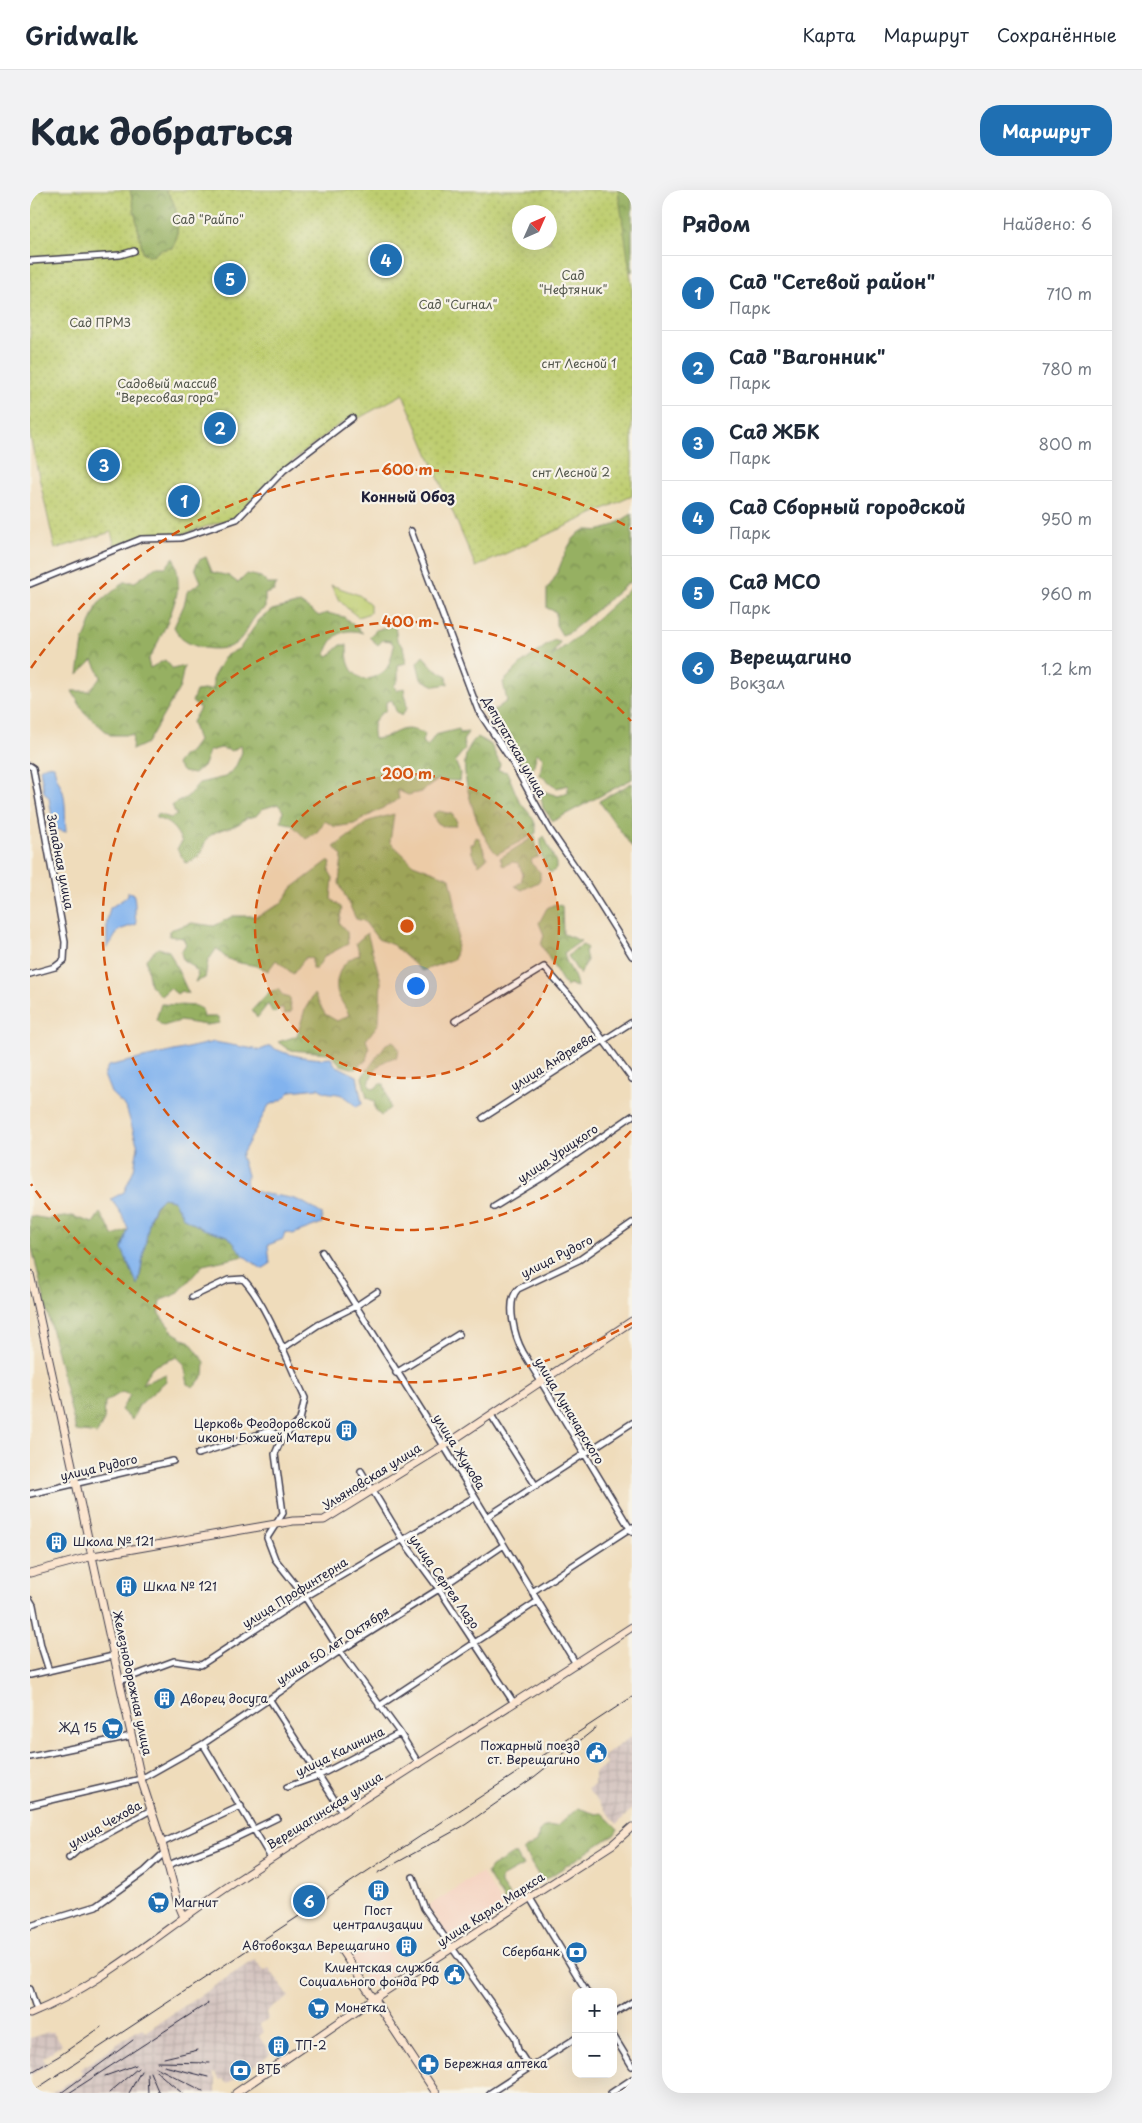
<!DOCTYPE html>
<html lang="ru">
<meta charset="utf-8">
<style>
body{margin:0;font-family:"Playpen Sans",sans-serif;background:#f2f2f3;color:#1f2937}
.controls{position:absolute;right:15px;bottom:15px;display:grid;overflow:hidden;border-radius:10px;box-shadow:0 5px 20px #0002}
.controls button{width:45px;height:45px;display:grid;place-items:center;padding:0;border:0;border-bottom:1px solid #e0e1e3;background:#fff;color:#1f2937;font:25px sans-serif}
.compass{position:absolute;left:482px;top:15px;width:45px;height:45px;border-radius:50%;background:#fff;box-shadow:0 5px 20px #0002;rotate:45deg}
.you{position:absolute;left:385px;top:795px;width:18px;height:18px;margin:-12px;border:4px solid #fff;border-radius:50%;background:#1a73e8;box-shadow:0 0 0 8px #1a73e833}
.badge{display:grid;place-items:center;width:32px;height:32px;border-radius:50%;background:#1f6fb2;color:#fff;font-size:16px;font-weight:700}
.pin{position:absolute;translate:-50% -50%;border:2px solid #fff;box-shadow:0 1px 5px #0006}
.list{margin:0;padding:0;list-style:none}
h2{display:flex;justify-content:space-between;align-items:center;height:65px;margin:0;padding:0 20px;font-size:21px}
h2 small{font-size:16px;font-weight:400;color:#747a83}
.list li{display:grid;grid-template-columns:32px 1fr auto;gap:15px;align-items:center;box-sizing:border-box;height:75px;padding:0 20px;border-top:1px solid #e0e1e3}
.list b{display:block;font-size:19px;white-space:nowrap}
.list p{margin:0;font-size:16px;white-space:nowrap;color:#747a83}
.list em{font-size:16px;font-style:normal;color:#747a83}
.map{position:relative;flex:none;width:602px;height:1903px;overflow:hidden;border-radius:20px}
header{display:flex;align-items:center;gap:30px;box-sizing:border-box;height:70px;padding:0 25px;background:#fff;border-bottom:1px solid #e0e1e3}
header strong{font-size:24px}
nav{display:flex;gap:28px;margin-inline-start:auto;font-size:18px}
.intro{display:flex;align-items:center;justify-content:space-between;box-sizing:border-box;height:120px;padding:0 30px}
h1{margin:0;font-size:35px}
.button{padding:12px 22px;border-radius:20px;background:#1f6fb2;color:#fff;font-size:18px;font-weight:700}
main{display:flex;gap:30px;padding:0 30px}
aside{flex:1;background:#fff;border-radius:20px;box-shadow:0 5px 20px #0002}
.map>svg:first-child{display:block}
.built{fill:#f5d3c1}
.industrial{fill:url(#industrial-grid)}
.grass{fill:url(#grass-tufts);stroke:#707855}
.forest{fill:url(#forest-crowns);stroke:#5c694e}
.garden{fill:url(#garden-dots);stroke:#707855;fill-rule:evenodd}
.water{fill:#82b3ee;stroke:#526a94}
.lines{fill:none;stroke-linecap:round;stroke-linejoin:round}
.street-casing{stroke:#413e4e;stroke-width:8}
.secondary-casing{stroke:#413e4e;stroke-width:9}
.street{stroke:#fff;stroke-width:5}
.secondary{stroke:#fbe5cf;stroke-width:7}
.rail{stroke:#22223b;stroke-width:1}
.ring{fill:none;stroke:#d45411;stroke-width:2.5;stroke-dasharray:9 6}
.labels{text-anchor:middle;stroke-width:4.5;stroke-linejoin:round;paint-order:stroke}
.park-label{font-size:12px;fill:#51554b;stroke:#f7f3e8}
.street-label{font-size:12px;fill:#22223b;stroke:#f7f3e8}
.poi-label{font-size:12px;fill:#22223b;stroke:#f7f3e8;text-anchor:start}
.neighbourhood-label{font-size:14px;font-weight:bold;fill:#22223b;stroke:#f7f3e8}
.centre{fill:#d45411;stroke:#f7f3e8;stroke-width:2.5}
.ring-label{font-size:15px;text-anchor:middle;font-weight:bold;fill:#d45411;stroke:#f7f3e8;stroke-width:4.5;stroke-linejoin:round;paint-order:stroke}
</style>
<header>
<strong>Gridwalk</strong>
<nav><a>Карта</a><a>Маршрут</a><a>Сохранённые</a></nav>
</header>
<div class="intro"><h1>Как добраться</h1><a class="button">Маршрут</a></div>
<main>
<div class="map">
<svg width="602" height="1903" viewBox="0 0 602 1903">
<defs>
<pattern id="industrial-grid" width="8" height="8" patternUnits="userSpaceOnUse" patternTransform="scale(1.25)"><rect width="8" height="8" fill="#d1c0bc"/><path d="M0 4h8M4 0v8" fill="none" stroke="#b3a5a2"/></pattern>
<pattern id="grass-tufts" width="24" height="20" patternUnits="userSpaceOnUse" patternTransform="scale(1.25)"><rect width="24" height="20" fill="#becd6f"/><path d="M3 7l-1-3M5 7V3M7 7l1-3M15 17l-1-3M17 17v-4M19 17l1-3" fill="none" stroke="#a3b061"/></pattern>
<pattern id="forest-crowns" width="20" height="18" patternUnits="userSpaceOnUse" patternTransform="scale(1.25)"><rect width="20" height="18" fill="#96b062"/><path d="M2 6a3 3 0 1 1 6 0M12 15a3 3 0 1 1 6 0" fill="none" stroke="#7a8f52"/></pattern>
<pattern id="garden-dots" width="8" height="8" patternUnits="userSpaceOnUse" patternTransform="scale(1.25)"><rect width="8" height="8" fill="#becd6f"/><path d="M2 2h.1M6 6h.1" fill="none" stroke="#a3b061" stroke-width="1.8" stroke-linecap="round"/></pattern>
</defs>
<rect width="100%" height="100%" fill="#f7f3e8"/>
<filter id="ink" filterUnits="userSpaceOnUse"><feTurbulence type="fractalNoise" baseFrequency=".02" numOctaves="2"/><feDisplacementMap in="SourceGraphic" scale="10" xChannelSelector="R" yChannelSelector="G"/><feConvolveMatrix kernelMatrix="1 2 1 2 8 2 1 2 1" color-interpolation-filters="sRGB"/></filter>
<filter id="wash" filterUnits="userSpaceOnUse"><feTurbulence type="fractalNoise" baseFrequency=".0096" numOctaves="4" result="noise"/><feDisplacementMap in="SourceGraphic" scale="20" xChannelSelector="R" yChannelSelector="G"/><feGaussianBlur stdDeviation="1.12" result="paint"/><feColorMatrix in="noise" values="0 0 0 0 0 0 0 0 0 0 0 0 0 0 0 0 0 1.4 0 .05"/><feComposite in="paint" operator="in"/></filter>
<g filter="url(#wash)">
<rect width="100%" height="100%" fill="#efdcbb"/>
<path class="built" d="M452,1682L474,1718L421,1753L398,1716Z
M348,1747L369,1780L340,1798L319,1766Z"/>
<path class="industrial" d="M602,1546V1619L587,1634L557,1599L564,1595V1583L577,1575L572,1567Z
M225,1769L233,1781L239,1778L259,1807L236,1822L238,1829L229,1834L234,1842L229,1846L240,1864L200,1892L196,1893L193,1889L190,1890L185,1883L183,1884L186,1891V1903H21L53,1884L50,1879L102,1844L112,1838L115,1842Z
M18,1842H23L32,1854L13,1868L17,1876L0,1885V1848Z"/>
<path class="grass" d="M301,395L329,405L340,414V423L328,427C315,417 307,410 301,395Z"/>
<path class="forest" d="M100,0H135C148,10 152,45 142,58L130,60L123,66L113,63Z
M588,0H602V82L595,77Z
M602,324V390L540,442L532,445L526,435V422L517,418V399C532,382 532,358 549,343C557,337 562,342 571,340C581,338 593,329 602,324Z
M144,367C145,374 148,382 148,390C150,410 128,454 118,470L120,478L135,470L143,479L154,476L150,497L117,553L102,560L103,545H80L54,522L42,501H59L71,487L63,470L48,485L53,452L68,414L94,392H105L126,377H136Z
M176,367L182,382L199,386L208,393L217,384L231,387L238,394H246L244,401L235,404V418C220,426 218,445 205,454C191,463 162,459 150,447C148,445 146,440 144,437L154,415L157,402L171,392L165,378L169,370Z
M602,397V589L523,631L513,618L510,600L528,606L538,603V595L527,598L510,585L513,567L507,563L502,582L485,566L472,541L462,538L456,526L477,511L473,492L491,474L524,450L530,452L522,466L547,447Z
M270,413L289,426L297,423L314,427L333,443C315,437 302,444 296,463L299,466L311,455H317C317,472 319,483 335,490C358,483 359,479 364,456L361,451L353,450L348,455L339,447L346,440L365,435L367,450L373,456L376,473L368,475V490L364,496L367,501L374,498L377,518L371,526L366,521L362,510L356,512V520C344,528 341,534 344,549C367,548 368,531 395,544L392,552L398,556L405,545L429,539L430,543L438,542L433,551L435,559L425,571L430,583L429,591L408,590L391,602L378,605L367,600L369,609L324,634L305,637L295,631L287,642L276,649L261,634L251,632L253,621L248,614L232,619L226,626L216,628C205,640 193,636 181,645C168,656 179,665 156,673L147,659L152,652C146,639 140,632 126,628L127,624L141,628L146,625L142,615L157,607L169,593L195,587L205,578L212,562L211,555L202,561L191,558L179,561L174,575L164,584L153,582L146,574L153,565L160,562L168,551L162,532L170,518L162,512L166,501L183,499V487L195,466L210,458L229,430L242,420Z
M393,466L404,478L417,486L418,494L405,496L391,489L387,473Z
M447,547L461,555L470,574L468,580L477,582C481,591 486,605 490,612C497,622 507,628 506,643L467,664C450,648 432,594 435,571C436,561 440,554 447,547Z
M602,593V657L569,611Z
M409,621L422,624L427,632L425,636H413L406,632L403,624Z
M364,624L360,652L383,674L420,688C426,717 432,741 424,769L392,781L363,755L348,749L334,731L326,729L309,693L312,666L304,657L339,631Z
M505,646L508,667L502,669L501,673L510,682V691L492,700L485,696L491,692L493,684L488,673L482,672L473,676L470,668Z
M514,646L526,673V679L521,683C511,674 511,663 511,649Z
M445,647L449,648L457,668L449,675L442,663L441,654H444Z
M298,671L301,673L299,681L303,688L301,709L312,718L309,733L317,742L318,754L295,766L286,779H282V769L276,767L263,784L246,770L238,781C222,770 200,779 187,758L178,771L175,788L165,792L168,785L164,777L153,770L151,762L156,754L153,748L139,746L140,740L162,733L184,736L203,726H227L251,714L262,698Z
M525,714L532,716L533,744L551,751L534,763C536,776 546,784 547,797L540,795L536,797L511,755L514,745L509,733L517,718Z
M337,743L351,791L349,833L336,850L339,858L336,871L325,879L311,875L300,863L259,860L248,852L267,846L275,819L284,804L295,824L307,831L319,825C316,817 307,807 307,799C305,783 316,767 330,765L326,753Z
M553,755L557,758L555,762L557,770L550,785L538,766L545,759Z
M128,758L139,761L159,804L151,801L147,804L140,798L131,806L120,795L116,769Z
M248,799L253,806L260,808L261,822L255,824L252,817L243,823L238,814L227,828L222,820L239,802Z
M131,814L166,816L172,819L173,827H188L190,833L176,835L150,831L133,836L126,830Z
M364,851L369,860L367,867C351,870 341,880 339,896L344,899L350,894H354L360,918L351,926L345,919L344,911L337,908L332,887L356,854Z
M133,1008L143,1010C162,1042 167,1032 196,1045C203,1049 209,1060 214,1066L173,1075L147,1104L131,1110L129,1124L144,1143L160,1152L175,1172L174,1185L164,1197L158,1194L154,1174L147,1167L122,1177L112,1194L136,1184V1191L109,1215L102,1230L91,1220L100,1205L92,1202L75,1212L74,1230L67,1244L46,1241L0,1050V1026L19,1029L42,1026L63,1033L70,1023L84,1046L98,1040L92,1059L108,1095C116,1068 111,1028 133,1008Z
M548,1618L566,1624L572,1623L588,1639L585,1644L516,1689L510,1688L493,1660L507,1652L509,1642L514,1637L527,1636Z
M483,1664H486L493,1676L471,1688V1694L480,1707L475,1712L457,1683L461,1677Z"/>
<path class="garden" d="M0,0H100L113,63L123,66L130,60L142,58C152,45 148,10 135,0H588L602,96V306L446,377L373,204L327,229L326,227L307,236L246,284L205,327L151,345L112,346L85,356L81,342L25,359L0,246ZM490,22H520V52H490Z"/>
<path class="water" d="M16,575L24,576C25,587 32,595 34,606C36,617 35,630 36,642L24,639L19,608L14,602L10,579Z
M98,702L103,703C107,714 103,723 107,734L89,740L77,759V731L80,718L98,706Z
M184,852L230,860L240,856C256,866 283,870 301,868L305,875L327,886L332,914L326,917C309,896 304,909 288,898L261,901L252,910L239,915L211,966L217,985L216,996C229,1006 244,1004 260,1008C272,1010 282,1018 292,1024V1033L263,1044L255,1042L253,1049L238,1055L240,1074L232,1079L214,1066L198,1046L173,1039L154,1028L143,1010L133,1008L125,1016L120,1027L108,1096L92,1059L98,1039L92,1025L81,1009L94,1002L104,979L108,957L96,917L81,903L74,885L78,876Z"/>
</g>
<g filter="url(#ink)">
<g class="lines">
<defs>
<path id="street" d="M0,71L90,65L104,61
M381,341L448,520L483,573L520,640L557,694L602,766
M0,394L111,349L151,348L207,329L254,280L322,228
M0,576L3,578L35,752L34,770L25,777L0,784
M425,831L514,777L546,813L602,889
M453,928L602,832
M464,1017L518,984L602,926
M602,1033L549,1070L488,1099C475,1112 485,1148 493,1162L602,1342
M292,1062L414,1256L546,1474
M162,1107L198,1090L213,1089C237,1114 259,1175 275,1208L270,1230L251,1250L245,1264L253,1323L237,1348L245,1369L275,1407L310,1461L370,1543L389,1574
M252,1159L288,1135L326,1116L347,1102
M366,1183L429,1144
M461,1225L506,1296
M168,1264L239,1241L254,1247
M331,1281L372,1349L409,1399L484,1513
M0,1304L143,1271
M457,1327L602,1233
M502,1402L602,1337
M0,1410L3,1415L11,1456L19,1481
M0,1485L83,1466
M90,1491L144,1471L171,1475L275,1407L445,1307
M240,1510L313,1623
M349,1516L508,1411
M173,1554L241,1668
M0,1567L101,1546
M257,1597L288,1586L370,1543
M0,1615L111,1589L173,1554L310,1461L409,1399L474,1355
M132,1653L211,1616
M39,1668L48,1660L121,1620
M138,1675L193,1654L247,1628
M383,1687L394,1718L485,1847L488,1860L499,1877
M500,1708L557,1802
M0,1736L66,1716L115,1681L135,1662
M0,1799L7,1821
M583,1824L602,1812
M583,1845L602,1876
M460,1903L546,1848
M581,1903L602,1889"/>
<path id="secondary" d="M0,1084L111,1589L132,1653L148,1713L154,1727
M0,1383L63,1366L263,1331L294,1330L414,1256L602,1131
M312,1761L406,1903
M0,1824C76,1793 137,1736 205,1692C337,1605 470,1523 602,1437
M206,1903L343,1809L583,1654L602,1637"/>
</defs>
<use href="#street" class="street-casing"/>
<use href="#secondary" class="secondary-casing"/>
<use href="#street" class="street"/>
<use href="#secondary" class="secondary"/>
<path class="rail" d="M348,1683L435,1635L504,1587L566,1538
M134,1868L168,1860
M127,1872L180,1873
M134,1876L178,1887
M126,1877L173,1901
M126,1881L152,1903
M120,1882L129,1903
M0,1883L29,1866L71,1837
M117,1883L118,1903
M75,1886L106,1875
M0,1903L602,1507
M31,1903L103,1850
M39,1903L178,1813
M79,1903L108,1878
M99,1903L111,1881"/>
</g>
</g>
<circle cx="377" cy="736" r="152" fill="#d45411" fill-opacity=".12"/>
<g class="ring">
<circle cx="377" cy="736" r="152"/>
<path d="M601 941A304 304 0 1 1 601 531"/>
<path d="M602 1133A456 456 0 0 1 1 994M1 478A456 456 0 0 1 602 339"/>
</g>
<defs>
<symbol id="building-disc" viewBox="-11 -11 22 22"><circle r="9.5" fill="#1f6fb2" stroke="#f7f3e8"/><path d="M-4-6H4V6H1V3H-1V6H-4ZM-2.5-4.3h1.7v1.8h-1.7ZM.8-4.3h1.7v1.8H.8ZM-2.5-1h1.7V.8h-1.7ZM.8-1h1.7V.8H.8Z" fill="#fff"/></symbol>
<symbol id="supermarket-disc" viewBox="-11 -11 22 22"><circle r="9.5" fill="#1f6fb2" stroke="#f7f3e8"/><path d="M-6-5.5h2.5l.6 2H6L4.5 2H-2.5L-4.4-4H-6ZM-1.5 3.2a1.3 1.3 0 1 0 .1 0ZM3 3.2a1.3 1.3 0 1 0 .1 0Z" fill="#fff"/></symbol>
<symbol id="civic-disc" viewBox="-11 -11 22 22"><circle r="9.5" fill="#1f6fb2" stroke="#f7f3e8"/><path d="M-.6-6.5H3V-4.5H.6V-3L4-1V1h2V6H-6V1h2V-1L-.6-3ZM-1.2 2.5V6h2.4V2.5Z" fill="#fff"/></symbol>
<symbol id="bank-disc" viewBox="-11 -11 22 22"><circle r="9.5" fill="#1f6fb2" stroke="#f7f3e8"/><path d="M-6-4H6V4H-6ZM0-2.3a2.3 2.3 0 1 0 0 4.6a2.3 2.3 0 1 0 0-4.6Z" fill="#fff"/></symbol>
<symbol id="pharmacy-disc" viewBox="-11 -11 22 22"><circle r="9.5" fill="#1f6fb2" stroke="#f7f3e8"/><path d="M-2-6h4v4h4v4h-4v4h-4v-4h-4v-4h4Z" fill="#fff"/></symbol>
</defs>
<g fill-rule="evenodd">
<use href="#building-disc" x="304" y="1228" width="25" height="25"/>
<use href="#building-disc" x="14" y="1340" width="25" height="25"/>
<use href="#building-disc" x="84" y="1384" width="25" height="25"/>
<use href="#building-disc" x="122" y="1496" width="25" height="25"/>
<use href="#supermarket-disc" x="70" y="1526" width="25" height="25"/>
<use href="#civic-disc" x="554" y="1550" width="25" height="25"/>
<use href="#building-disc" x="336" y="1688" width="25" height="25"/>
<use href="#supermarket-disc" x="116" y="1700" width="25" height="25"/>
<use href="#building-disc" x="364" y="1744" width="25" height="25"/>
<use href="#bank-disc" x="534" y="1750" width="25" height="25"/>
<use href="#civic-disc" x="412" y="1772" width="25" height="25"/>
<use href="#supermarket-disc" x="276" y="1806" width="25" height="25"/>
<use href="#building-disc" x="236" y="1844" width="25" height="25"/>
<use href="#pharmacy-disc" x="386" y="1862" width="25" height="25"/>
<use href="#bank-disc" x="198" y="1868" width="25" height="25"/>
</g>
<g class="labels">
<g class="park-label">
<text x="178" y="34">Сад "Райпо"</text>
<text x="543" y="90">Сад<tspan x="543" dy="14">"Нефтяник"</tspan></text>
<text x="428" y="119">Сад "Сигнал"</text>
<text x="70" y="137">Сад ПРМЗ</text>
<text x="549" y="178">снт Лесной 1</text>
<text x="137" y="198">Садовый массив<tspan x="137" dy="14">"Вересовая гора"</tspan></text>
<text x="541" y="287">снт Лесной 2</text>
</g>
<g class="street-label">
<text transform="translate(484 557) rotate(60)" y="4">Депутатская улица</text>
<text transform="translate(30 672) rotate(79)" y="4">Западная улица</text>
<text transform="translate(523 872) rotate(-32)" y="4">улица Андреева</text>
<text transform="translate(528 964) rotate(-34)" y="4">улица Урицкого</text>
<text transform="translate(527 1067) rotate(-27)" y="4">улица Рудого</text>
<text transform="translate(539 1221) rotate(59)" y="4">улица Луначарского</text>
<text transform="translate(429 1262) rotate(58)" y="4">улица Жукова</text>
<text transform="translate(69 1278) rotate(-13)" y="4">улица Рудого</text>
<text transform="translate(342 1287) rotate(-32)" y="4">Ульяновская улица</text>
<text transform="translate(414 1392) rotate(55)" y="4">улица Сергея Лазо</text>
<text transform="translate(265 1403) rotate(-32)" y="4">улица Профинтерна</text>
<text transform="translate(303 1456) rotate(-33)" y="4">улица 50 лет Октября</text>
<text transform="translate(102 1493) rotate(78)" y="4">Железнодорожная улица</text>
<text transform="translate(310 1562) rotate(-26)" y="4">улица Калинина</text>
<text transform="translate(295 1621) rotate(-32)" y="4">Верещагинская улица</text>
<text transform="translate(75 1635) rotate(-30)" y="4">улица Чехова</text>
<text transform="translate(461 1720) rotate(-33)" y="4">улица Карла Маркса</text>
</g>
<g class="poi-label">
<text x="301" y="1238" text-anchor="end">Церковь Феодоровской<tspan x="301" dy="14">иконы Божией Матери</tspan></text>
<text x="43" y="1356">Школа № 121</text>
<text x="113" y="1401">Шкла № 121</text>
<text x="151" y="1513">Дворец досуга</text>
<text x="67" y="1542" text-anchor="end">ЖД 15</text>
<text x="550" y="1560" text-anchor="end">Пожарный поезд<tspan x="550" dy="14">ст. Верещагино</tspan></text>
<text x="144" y="1717">Магнит</text>
<text x="348" y="1725" text-anchor="middle">Пост<tspan x="348" dy="14">централизации</tspan></text>
<text x="360" y="1760" text-anchor="end">Автовокзал Верещагино</text>
<text x="530" y="1766" text-anchor="end">Сбербанк</text>
<text x="409" y="1782" text-anchor="end">Клиентская служба<tspan x="409" dy="14">Социального фонда РФ</tspan></text>
<text x="305" y="1822">Монетка</text>
<text x="265" y="1860">ТП-2</text>
<text x="414" y="1878">Бережная аптека</text>
<text x="227" y="1884">ВТБ</text>
</g>
<g class="neighbourhood-label">
<text x="378" y="312">Конный Обоз</text>
</g>
</g>
<circle cx="377" cy="736" r="8" class="centre"/>
<g class="ring-label">
<text x="377" y="285">600 m</text>
<text x="377" y="437">400 m</text>
<text x="377" y="589">200 m</text>
</g>
</svg>
<div class="controls">
<button>+</button>
<button>−</button>
</div>
<svg class="compass" viewBox="-18 -18 36 36"><path d="M0-13l5 13h-10z" fill="#e53935"/><path d="M0 13l5-13h-10z" fill="#747a83"/></svg>
<div class="you"></div>
<div class="pin badge" style="left:154px;top:311px">1</div>
<div class="pin badge" style="left:190px;top:238px">2</div>
<div class="pin badge" style="left:74px;top:275px">3</div>
<div class="pin badge" style="left:356px;top:70px">4</div>
<div class="pin badge" style="left:200px;top:89px">5</div>
<div class="pin badge" style="left:279px;top:1711px">6</div>
</div>
<aside>
<h2>Рядом<small>Найдено: 6</small></h2>
<ul class="list">
<li><span class="badge">1</span><div><b>Сад &quot;Сетевой район&quot;</b><p>Парк</p></div><em>710 m</em></li>
<li><span class="badge">2</span><div><b>Сад &quot;Вагонник&quot;</b><p>Парк</p></div><em>780 m</em></li>
<li><span class="badge">3</span><div><b>Сад ЖБК</b><p>Парк</p></div><em>800 m</em></li>
<li><span class="badge">4</span><div><b>Сад Сборный городской</b><p>Парк</p></div><em>950 m</em></li>
<li><span class="badge">5</span><div><b>Сад МСО</b><p>Парк</p></div><em>960 m</em></li>
<li><span class="badge">6</span><div><b>Верещагино</b><p>Вокзал</p></div><em>1.2 km</em></li>
</ul>
</aside>
</main>
